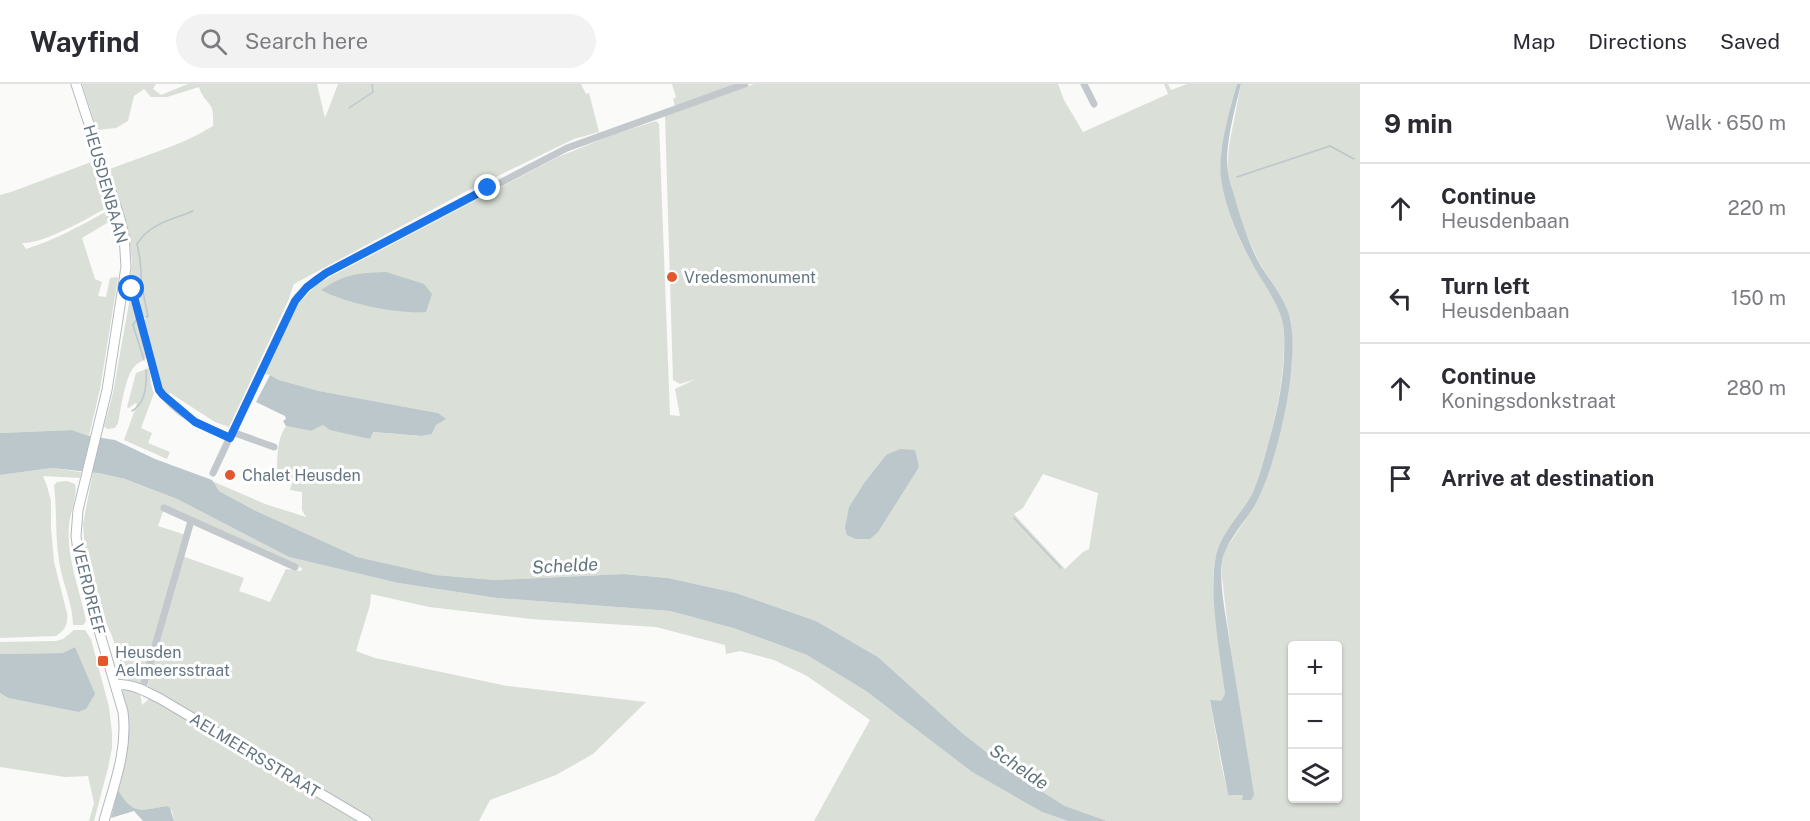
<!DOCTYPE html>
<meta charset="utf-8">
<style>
body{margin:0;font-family:"Public Sans",sans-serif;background:#f2f2f3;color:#2b2b33}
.controls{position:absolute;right:18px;bottom:18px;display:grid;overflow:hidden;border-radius:6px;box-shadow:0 2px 4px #0004}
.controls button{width:54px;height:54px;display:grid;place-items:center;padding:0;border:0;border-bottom:2px solid #e1e1e2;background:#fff;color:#2b2b33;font:30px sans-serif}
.stop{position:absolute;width:18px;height:18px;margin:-14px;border:4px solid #1a73e8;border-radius:50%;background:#fff}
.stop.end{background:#1a73e8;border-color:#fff;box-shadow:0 2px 6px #0008}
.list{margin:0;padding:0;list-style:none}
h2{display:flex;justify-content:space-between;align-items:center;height:78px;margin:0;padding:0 24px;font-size:26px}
h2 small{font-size:20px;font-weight:400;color:#7c7c81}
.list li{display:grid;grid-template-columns:39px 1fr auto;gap:18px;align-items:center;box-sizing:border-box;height:90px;padding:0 24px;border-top:2px solid #e1e1e2}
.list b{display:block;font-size:22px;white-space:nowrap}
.list p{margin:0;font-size:20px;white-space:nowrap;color:#7c7c81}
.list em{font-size:20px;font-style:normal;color:#7c7c81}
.icon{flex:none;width:33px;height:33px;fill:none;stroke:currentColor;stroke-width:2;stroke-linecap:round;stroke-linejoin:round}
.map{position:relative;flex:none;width:1360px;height:737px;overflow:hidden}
header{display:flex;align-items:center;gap:36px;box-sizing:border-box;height:84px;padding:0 30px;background:#fff;border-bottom:2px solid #e1e1e2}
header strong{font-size:28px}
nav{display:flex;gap:33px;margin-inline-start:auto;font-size:21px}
.search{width:420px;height:54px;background:#f2f2f3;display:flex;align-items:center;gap:15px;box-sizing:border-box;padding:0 21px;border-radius:33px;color:#7c7c81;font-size:22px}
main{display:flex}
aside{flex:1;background:#fff}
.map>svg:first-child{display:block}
.green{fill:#dadfd7;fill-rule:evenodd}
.water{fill:#bbc7cb}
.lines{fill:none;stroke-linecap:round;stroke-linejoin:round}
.stream{stroke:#bbc7cb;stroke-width:1.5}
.secondary-casing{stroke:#b3babf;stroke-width:11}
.street{stroke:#c3c8cc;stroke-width:7}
.secondary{stroke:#fff;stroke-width:9}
.route{stroke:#1a73e8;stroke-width:8}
.poi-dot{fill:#e4572e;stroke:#fff;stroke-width:2}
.labels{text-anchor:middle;stroke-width:6;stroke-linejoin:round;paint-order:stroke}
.street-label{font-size:16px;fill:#657683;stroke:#fff}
.poi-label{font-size:16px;fill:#657683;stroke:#fff;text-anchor:start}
.water-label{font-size:18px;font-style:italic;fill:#60757c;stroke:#fff}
</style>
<header>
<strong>Wayfind</strong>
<div class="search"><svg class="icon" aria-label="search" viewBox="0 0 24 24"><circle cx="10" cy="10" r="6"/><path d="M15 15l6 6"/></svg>Search here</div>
<nav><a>Map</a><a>Directions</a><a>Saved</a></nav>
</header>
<main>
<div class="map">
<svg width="1360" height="737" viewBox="0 0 1360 737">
<rect width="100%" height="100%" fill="#fafaf8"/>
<path class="green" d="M82,0H156L153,5L161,11L188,0H317L325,34L338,0H581L586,10L589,9L599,48L574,55L467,107L294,200L288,217L229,343L215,338L170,309L167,312L160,300L144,238L145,234L143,232L138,206L131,194L132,178L129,152L110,85C145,71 181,62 213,42C213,35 214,26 210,21C204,13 202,12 199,3L167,13H151L144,5L134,12L128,37L116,44L97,46Z
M672,0H739L675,22L673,15L676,13Z
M754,0H1058L1064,16L1083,48L1168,10L1164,0H1168L1171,6L1187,0H1237C1231,24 1222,50 1221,75C1220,113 1236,151 1254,183C1266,202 1283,225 1284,248C1285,288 1278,326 1267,364C1263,379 1259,394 1253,408C1243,428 1225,444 1218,466C1209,489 1215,518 1218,542C1220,565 1223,587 1225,610L1221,617H1210L1222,684L1228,711H1244L1251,716L1227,536L1222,493V478L1225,466L1252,426L1282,342L1292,278V251L1291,236L1280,212L1258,176L1243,143L1227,89L1229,62L1241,0H1360V737H1107L1065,722L1014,690L961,648L878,573L816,537L736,509L668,494L624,490L495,496L436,491L407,485L357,473L332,463L256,427L219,407L212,397L265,420L306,433L302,426V408L290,406L293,395L277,389C277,375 277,354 286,342L311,347L323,341L370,355L372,348L422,352L432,350L436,341L440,337L438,329L319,307L279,296L270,291L264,290L298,220L315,202L326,195L558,73L615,50L656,37L659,40L670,331L680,332L675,305L696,295L680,300L673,296L665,31ZM886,371L919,383L907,399L849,423L864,399ZM1043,390L1098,409L1089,465L1083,468L1065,485L1014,430L1023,424ZM1292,562H1338V714H1292Z
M94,77L108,123C88,134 44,160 22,159L26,165C55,156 82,141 109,126L112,136L82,154L95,195L102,198L98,212L106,213L110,194L117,193L118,194L100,305L89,352L72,346L0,349V111L11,108Z
M130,214L133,219L146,274C143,277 137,279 134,283C125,293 121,325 118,339L115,344L108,345L104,343L113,309Z
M149,284C151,292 150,302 154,309L141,344L152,349L148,359L170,368L167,375L124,356L137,320L135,319L129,324L127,323L136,289Z
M52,384L81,388L80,394L43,392L47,402L51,417V444L54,478L67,529C68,540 66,546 56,552L0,554V391Z
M93,388L125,395L177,415L289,473L398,499L497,514L670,527L733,544L807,571L866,607L972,688L1042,728L1068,737H814L870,636L807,592L774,576L740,567L726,570L725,561L656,543L531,535L429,523L371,510L370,521L356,567L375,574L507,602L646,618L593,670L556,691L490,716L479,737H373L356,727L359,737H174L172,727L167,722C140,726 134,732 118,706C128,666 132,649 122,608L125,605L140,609L142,621L149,615L154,616L148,605V600L182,472L244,494L239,507L270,518L286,485L301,487L302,484L288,479L165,422L158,442L186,451L142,602L125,594L112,552L99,523L85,470L83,440Z
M67,397L75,400C78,409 70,430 69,441C66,474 80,506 86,537L83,541H73C73,520 62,498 59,477C55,452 57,426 54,401L57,398Z
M74,546H85L91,555L109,623L112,649V664L108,684L94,737H89L94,719L88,692L65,693L0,683V609L8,614L78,628L75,563L64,569L0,570V558L56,557L63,555Z"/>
<path class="water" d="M1237,0H1241C1235,25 1224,64 1228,89C1229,97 1232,104 1234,111C1240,133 1247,154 1257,175C1267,194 1288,217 1291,239C1298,287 1278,376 1256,419C1246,438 1226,456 1222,478C1219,500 1226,532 1229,554C1237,607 1246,659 1254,711L1251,716H1242L1243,711H1228L1210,616L1221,617L1225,610C1221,573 1206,498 1218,465C1225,444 1243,428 1253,408C1259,394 1263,379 1267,364C1278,326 1286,288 1284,248C1283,225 1265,202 1254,183C1239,156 1225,124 1221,94C1218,63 1229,29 1237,0Z
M386,188L424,200L432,210L426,228C396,230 348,220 321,206C345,190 357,189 386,188Z
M270,291L279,296L319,307L438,329L446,335L436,341L432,350L422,352L373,348L370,355L330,346L323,341L311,347L286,342L283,337L286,335L285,332L256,318Z
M72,346L89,352L115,356L155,375L212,396L219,407L256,427L357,473L436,491L495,496L624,490L668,494L736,509L816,537L878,573L961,648L1014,690L1065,722L1107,737H1068L1042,728L972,688L866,607L807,571L733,544L670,527L497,514L398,499L289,473L177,415L125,395L98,389L52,384L0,391V349Z
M900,365L915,366L919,383L878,448L870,455H856L847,451L845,444L849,423L864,399L886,371Z
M75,563L95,610L86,625L78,628L8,614L0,609V570L63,569Z
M118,706C134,732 140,726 167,722L170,724L174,737H143L134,727L111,734Z"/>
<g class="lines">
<path class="stream" d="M349,24L373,8L372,0
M1237,93L1330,62L1354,75
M146,233H148L142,203L140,175L137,160C150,139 172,136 193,127
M136,236L133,241L144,276
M132,327C146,319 147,301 146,286
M1014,434L1061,484"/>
<defs>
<path id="secondary" d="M76,0L120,135L124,151L126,183L107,306L78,426L76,452L80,482L123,628C128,666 114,701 104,737
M115,601C130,598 146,608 159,614L367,737"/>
</defs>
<use href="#secondary" class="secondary-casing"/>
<path class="street" d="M1084,0L1094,20
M125,201L130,202L133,205L157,300C169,328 203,342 230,353
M232,348L274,363
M213,389L286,234L297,213L316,195L567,64L745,0
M164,424L295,483
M142,607L191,437"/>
<use href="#secondary" class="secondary"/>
</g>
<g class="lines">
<path class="route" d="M132,205L159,306L163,311L195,338L230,354L295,217L307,203L326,189L488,104"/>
</g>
<g class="poi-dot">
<circle cx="672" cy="193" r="6"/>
<circle cx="230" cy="391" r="6"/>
<rect x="97" y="571" width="12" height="12" rx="3"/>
</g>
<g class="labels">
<g class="street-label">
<text transform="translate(106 100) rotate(74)" y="6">HEUSDENBAAN</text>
<text transform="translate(89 505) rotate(76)" y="6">VEERDREEF</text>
<text transform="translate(255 671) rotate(31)" y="6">AELMEERSSTRAAT</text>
</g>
<g class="poi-label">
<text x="684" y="199">Vredesmonument</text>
<text x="242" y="397">Chalet Heusden</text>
<text x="115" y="574">Heusden<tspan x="115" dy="18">Aelmeersstraat</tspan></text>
</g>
<g class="water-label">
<text transform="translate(565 482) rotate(-3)" y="6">Schelde</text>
<text transform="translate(1019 683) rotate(34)" y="6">Schelde</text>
</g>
</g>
</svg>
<div class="controls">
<button>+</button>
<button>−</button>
<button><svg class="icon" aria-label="layers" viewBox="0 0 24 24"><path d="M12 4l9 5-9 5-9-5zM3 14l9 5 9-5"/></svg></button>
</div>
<div class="stop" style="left:132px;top:205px"></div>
<div class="stop end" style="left:488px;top:104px"></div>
</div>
<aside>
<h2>9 min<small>Walk · 650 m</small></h2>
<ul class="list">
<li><svg class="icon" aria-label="ahead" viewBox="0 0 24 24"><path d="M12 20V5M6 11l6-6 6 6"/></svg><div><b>Continue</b><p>Heusdenbaan</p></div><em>220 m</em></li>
<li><svg class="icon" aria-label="left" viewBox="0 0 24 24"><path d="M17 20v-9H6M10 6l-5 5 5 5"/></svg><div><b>Turn left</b><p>Heusdenbaan</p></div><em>150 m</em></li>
<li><svg class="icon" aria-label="ahead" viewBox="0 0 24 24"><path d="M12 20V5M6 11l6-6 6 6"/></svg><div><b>Continue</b><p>Koningsdonkstraat</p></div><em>280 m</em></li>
<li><svg class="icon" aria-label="arrive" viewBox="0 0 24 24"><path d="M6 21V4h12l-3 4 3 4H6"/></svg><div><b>Arrive at destination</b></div></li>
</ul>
</aside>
</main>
